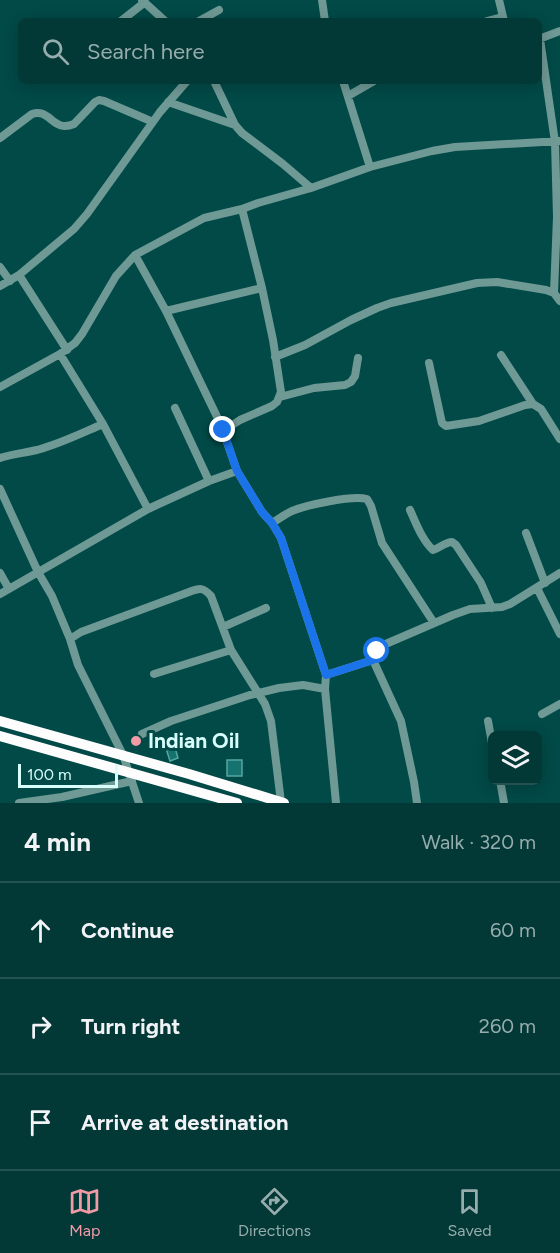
<!DOCTYPE html>
<meta charset="utf-8">
<style>
body{margin:0;font-family:Figtree,sans-serif;background:#104341;color:#f1f3f6}
.controls{position:absolute;right:18px;bottom:18px;display:grid;overflow:hidden;border-radius:9px;box-shadow:0 3px 15px #0003}
.controls button{width:54px;height:54px;display:grid;place-items:center;padding:0;border:0;border-bottom:2px solid #235250;background:#023835;color:#f1f3f6;font:30px sans-serif}
.scale{position:absolute;left:18px;bottom:15px;width:100px;box-sizing:border-box;padding-left:6px;border:3px solid #d8fefb;border-top:0;font-size:16px;line-height:21px;white-space:nowrap;color:#d8fefb;-webkit-text-stroke:4px #024a47;paint-order:stroke}
.stop{position:absolute;width:18px;height:18px;margin:-14px;border:4px solid #1a73e8;border-radius:50%;background:#fff}
.stop.end{background:#1a73e8;border-color:#fff;box-shadow:0 2px 6px #0008}
.list{margin:0;padding:0;list-style:none}
h2{display:flex;justify-content:space-between;align-items:center;height:78px;margin:0;padding:0 24px;font-size:26px}
h2 small{font-size:20px;font-weight:400;color:#96acad}
.list li{display:grid;grid-template-columns:39px 1fr auto;gap:18px;align-items:center;box-sizing:border-box;height:96px;padding:0 24px;border-top:2px solid #235250}
.list b{display:block;font-size:22px;white-space:nowrap}
.list em{font-size:20px;font-style:normal;color:#96acad}
.icon{flex:none;width:33px;height:33px;fill:none;stroke:currentColor;stroke-width:2;stroke-linecap:round;stroke-linejoin:round}
.map{position:relative;flex:none;width:560px;height:803px;overflow:hidden}
.search{position:absolute;background:#023835;box-shadow:0 3px 15px #0003;left:18px;right:18px;top:18px;height:66px;display:flex;align-items:center;gap:15px;box-sizing:border-box;padding:0 21px;border-radius:9px;color:#96acad;font-size:22px}
.sheet{height:366px;background:#023835}
nav{display:flex;justify-content:space-around;align-items:center;box-sizing:border-box;height:84px;border-top:2px solid #235250;background:#023835;font-size:16px;color:#96acad}
nav a{display:grid;justify-items:center;gap:3px}
nav .on{color:#f39aa7}
.map>svg:first-child{display:block}
.building{fill:#16726e;stroke:#56a6a1;stroke-width:1.5}
.lines{fill:none;stroke-linecap:round;stroke-linejoin:round}
.minor{stroke:#6f9995;stroke-width:8}
.highway{stroke:#fdfdfd;stroke-width:10}
.route{stroke:#1a73e8;stroke-width:8}
.poi-dot{fill:#f39aa7;stroke:#024a47;stroke-width:2}
.labels{text-anchor:middle;stroke-width:6;stroke-linejoin:round;paint-order:stroke}
.poi-label{font-size:21px;font-weight:bold;fill:#d8fefb;stroke:#024a47;text-anchor:start}
</style>
<div class="map">
<svg width="560" height="803" viewBox="0 0 560 803">
<rect width="100%" height="100%" fill="#024a47"/>
<path class="building" d="M172,737L178,758L170,761L163,739Z
M227,760H242V776H227Z"/>
<g class="lines">
<path class="minor" d="M142,0L165,21
M322,0L325,21
M499,0L504,21
M121,21L145,2
M199,21L219,10
M487,21L502,17
M539,39L560,31
M540,39L555,142L557,217L554,293
M214,81L235,125L242,133L283,164L311,188
M343,81L370,167
M348,96L374,81
M168,102L235,125
M0,138L32,114C51,108 52,133 74,124L95,102L99,100L104,101L153,122
M135,255L166,311L221,425L237,471L262,512L272,523L281,538L326,675L325,689L336,803
M0,267L10,281
M19,275L67,350
M0,286L19,275L74,229L87,214L160,112L187,81
M166,311L262,288
M60,354L103,424L148,509
M501,355L533,404
M275,357L305,345L351,320L377,308L391,303L477,283L497,282L546,290L554,293L560,301
M429,363L442,423L446,426L479,421L525,405L533,404L541,409L560,439
M0,387L60,354L75,343L82,334L116,276L135,255L204,218L242,209L258,203L311,188L370,167L432,151L455,147L560,141
M280,397L314,388L345,385L351,382L355,376L358,358
M175,408L209,481
M223,431L240,420L272,406L277,402L281,392L273,340L262,288L242,209
M0,458C12,454 24,453 37,450C60,444 82,433 103,424
M0,489L38,572L52,596L70,639L78,665L123,755L139,803
M410,510C416,523 422,540 433,550C440,548 445,542 452,542L456,545L481,583L492,608
M272,523C279,519 285,514 292,511C307,505 352,495 367,499L371,506L382,543L434,623
M526,533L545,583
M0,573L9,589
M537,588L560,634
M0,594L148,509L209,481L237,471
M223,627L266,608
M70,639L81,632L189,592C200,588 203,587 211,596L231,650L265,704L271,721L281,802
M373,660L401,721L414,782L417,803
M154,674L231,650
M326,675L373,660L381,646L453,615L470,609L502,607L510,604L560,573
M542,714L560,704
M488,721L492,743
M142,734L171,721L250,695L279,688L303,685L325,689
M500,780L504,803
M19,803L62,797L132,781"/>
<path class="highway" d="M0,721L189,774L284,803
M0,736L237,803"/>
</g>
<g class="lines">
<path class="route" d="M223,430L237,471L262,512L272,523L281,538L326,675L373,660L377,651"/>
</g>
<circle class="poi-dot" cx="136" cy="741" r="6"/>
<g class="labels">
<g class="poi-label">
<text x="148" y="748">Indian Oil</text>
</g>
</g>
</svg>
<div class="controls">
<button><svg class="icon" aria-label="layers" viewBox="0 0 24 24"><path d="M12 4l9 5-9 5-9-5zM3 14l9 5 9-5"/></svg></button>
</div>
<div class="scale">100 m</div>
<div class="stop" style="left:377px;top:651px"></div>
<div class="stop end" style="left:223px;top:430px"></div>
<div class="search"><svg class="icon" aria-label="search" viewBox="0 0 24 24"><circle cx="10" cy="10" r="6"/><path d="M15 15l6 6"/></svg>Search here</div>
</div>
<section class="sheet">
<h2>4 min<small>Walk · 320 m</small></h2>
<ul class="list">
<li><svg class="icon" aria-label="ahead" viewBox="0 0 24 24"><path d="M12 20V5M6 11l6-6 6 6"/></svg><div><b>Continue</b></div><em>60 m</em></li>
<li><svg class="icon" aria-label="right" viewBox="0 0 24 24"><path d="M7 20v-9h11M14 6l5 5-5 5"/></svg><div><b>Turn right</b></div><em>260 m</em></li>
<li><svg class="icon" aria-label="arrive" viewBox="0 0 24 24"><path d="M6 21V4h12l-3 4 3 4H6"/></svg><div><b>Arrive at destination</b></div></li>
</ul>
</section>
<nav>
<a class="on"><svg class="icon" aria-label="map" viewBox="0 0 24 24"><path d="M3 6l6-2 6 2 6-2v14l-6 2-6-2-6 2zM9 4v14M15 6v14"/></svg>Map</a>
<a><svg class="icon" aria-label="directions" viewBox="0 0 24 24"><path d="M12 3l9 9-9 9-9-9zM9 14v-3h6M13 9l2 2-2 2"/></svg>Directions</a>
<a><svg class="icon" aria-label="saved" viewBox="0 0 24 24"><path d="M7 4h10v16l-5-4-5 4z"/></svg>Saved</a>
</nav>
